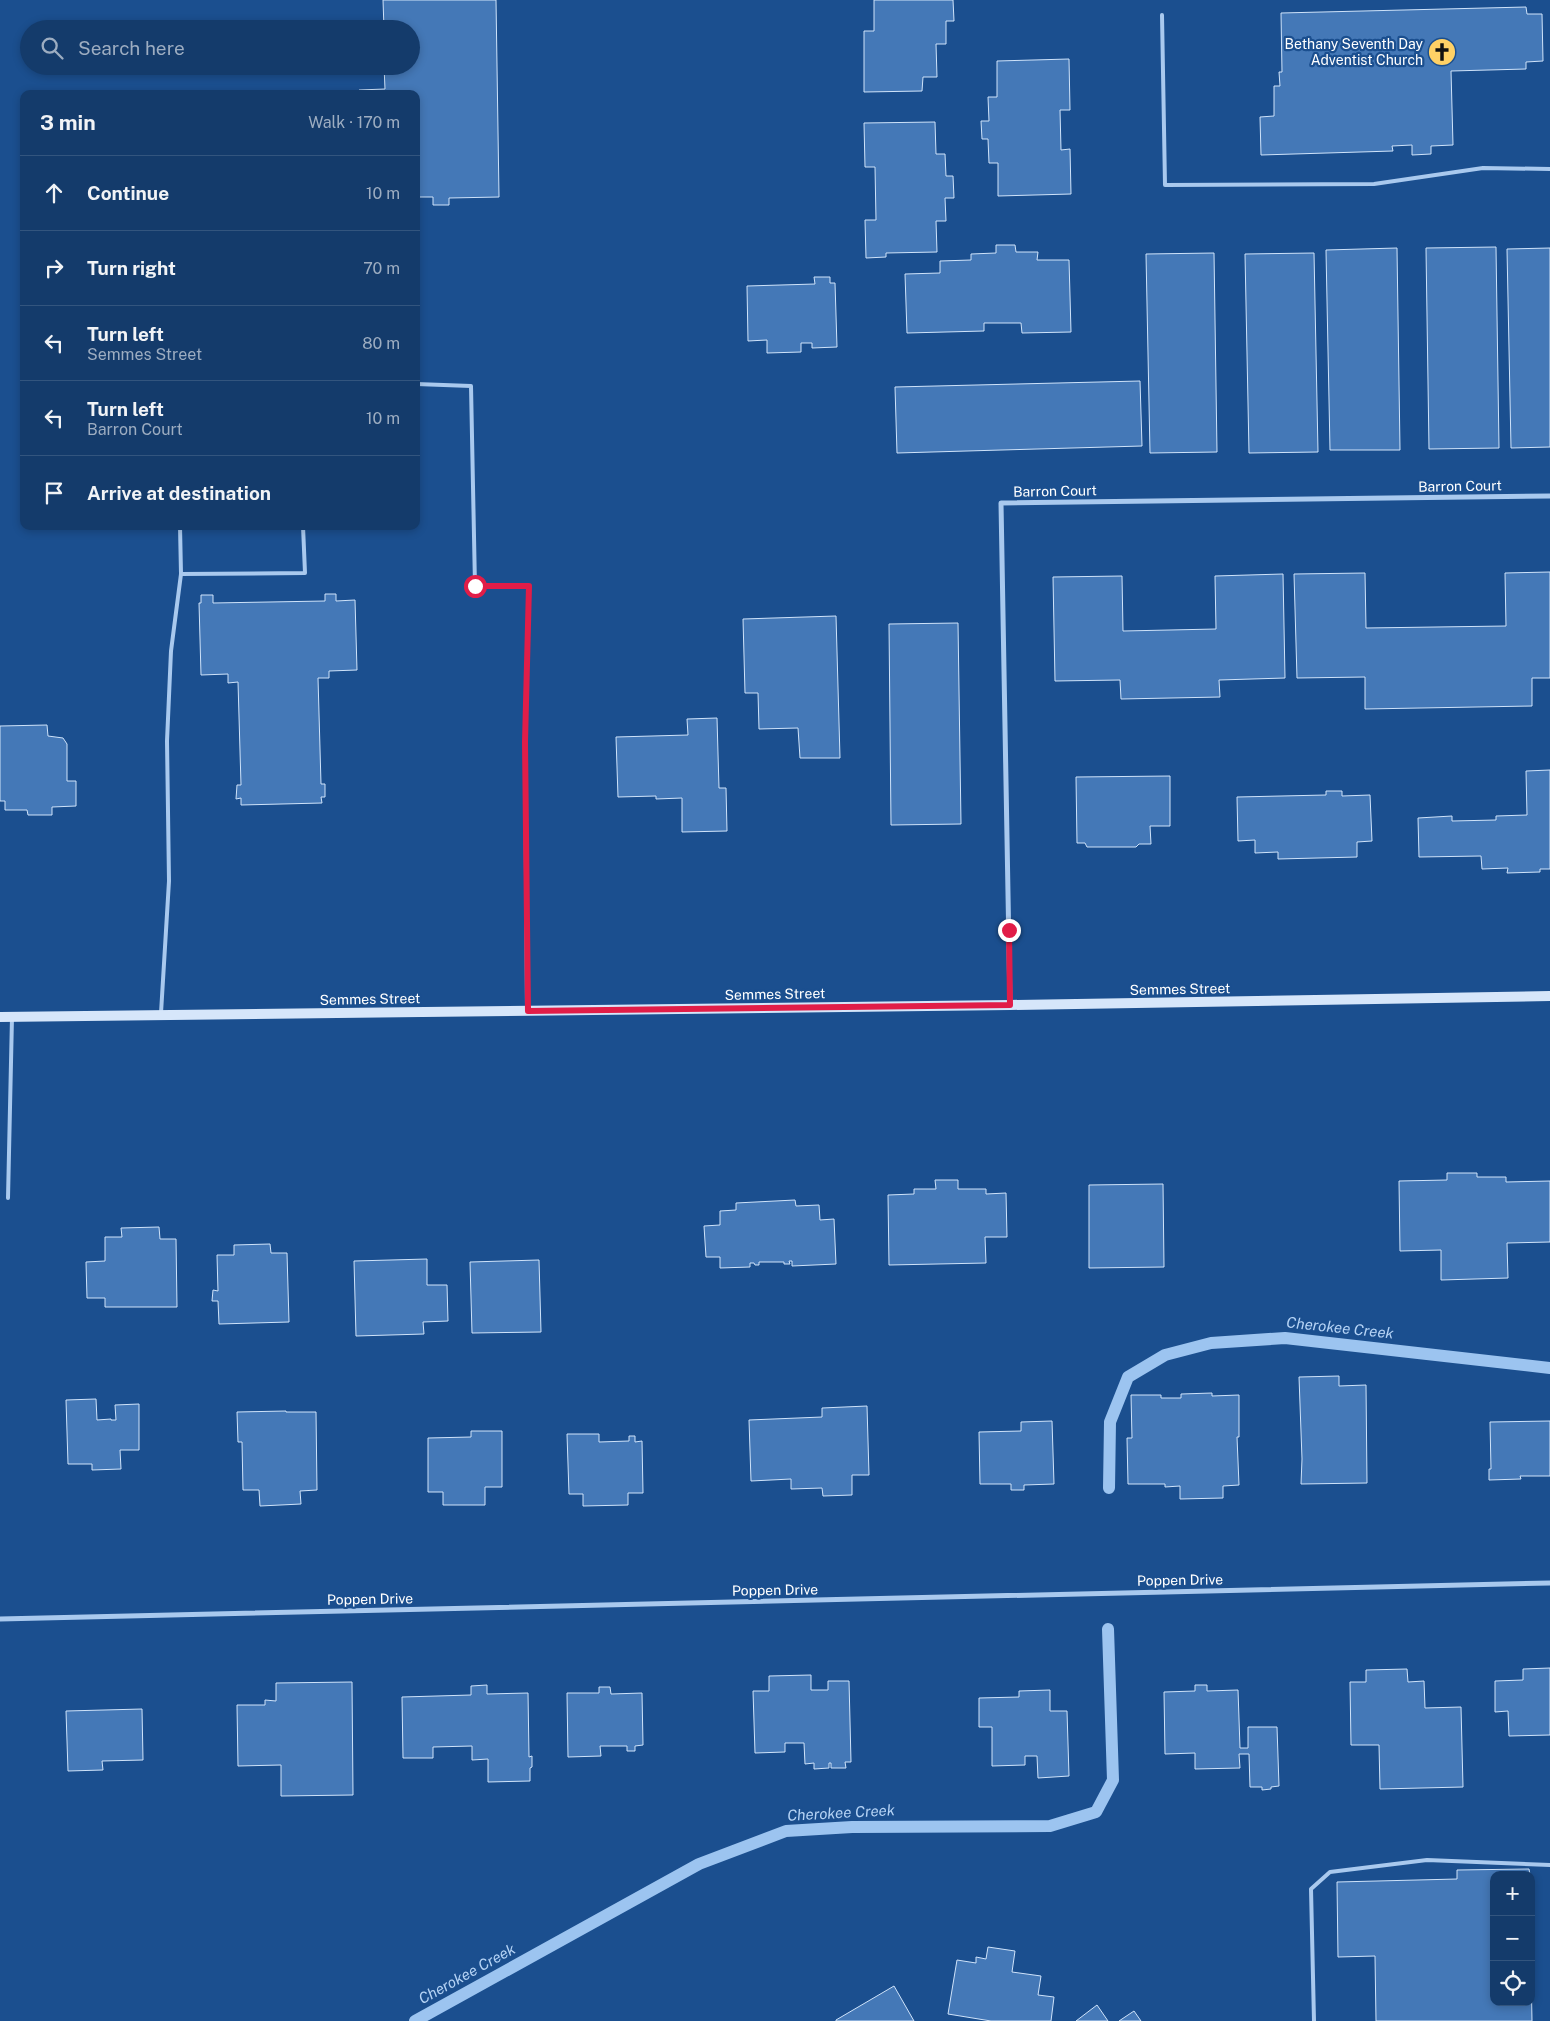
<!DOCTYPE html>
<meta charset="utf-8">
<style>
body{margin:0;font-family:"Public Sans",sans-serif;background:#214673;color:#f1f3f6}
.controls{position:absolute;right:15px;bottom:15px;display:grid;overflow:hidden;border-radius:10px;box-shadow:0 2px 8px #0003}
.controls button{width:45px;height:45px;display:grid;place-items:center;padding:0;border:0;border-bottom:1px solid #33557e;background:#143b6b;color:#f1f3f6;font:25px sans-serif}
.stop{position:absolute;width:15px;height:15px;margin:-11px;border:4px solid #e11d48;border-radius:50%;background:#fff}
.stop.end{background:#e11d48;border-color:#fff;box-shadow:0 1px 5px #0008}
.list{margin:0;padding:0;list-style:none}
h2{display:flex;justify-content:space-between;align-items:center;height:65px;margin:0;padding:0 20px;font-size:21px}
h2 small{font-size:16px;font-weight:400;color:#9dadc1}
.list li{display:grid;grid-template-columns:32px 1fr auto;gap:15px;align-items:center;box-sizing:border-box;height:75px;padding:0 20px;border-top:1px solid #33557e}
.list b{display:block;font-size:19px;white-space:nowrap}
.list p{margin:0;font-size:16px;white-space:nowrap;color:#9dadc1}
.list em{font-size:16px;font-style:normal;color:#9dadc1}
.icon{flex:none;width:28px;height:28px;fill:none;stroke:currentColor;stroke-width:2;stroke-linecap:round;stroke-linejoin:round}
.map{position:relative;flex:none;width:1550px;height:2021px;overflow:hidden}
.search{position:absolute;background:#143b6b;box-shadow:0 2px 8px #0003;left:20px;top:20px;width:400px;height:55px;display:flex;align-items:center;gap:12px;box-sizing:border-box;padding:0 18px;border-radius:28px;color:#9dadc1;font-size:19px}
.panel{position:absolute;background:#143b6b;box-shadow:0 2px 8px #0003;left:20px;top:90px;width:400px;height:440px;border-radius:10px}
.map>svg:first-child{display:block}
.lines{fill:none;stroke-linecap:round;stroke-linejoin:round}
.stream{stroke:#9cc4f0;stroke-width:12}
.building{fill:#4478b7;stroke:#cfe3fa}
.lane{stroke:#a9c9ee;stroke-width:4}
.street{stroke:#a9c9ee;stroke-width:5}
.secondary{stroke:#d6e6fa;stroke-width:10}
.route{stroke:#e11d48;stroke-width:6}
.labels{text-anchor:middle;stroke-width:4.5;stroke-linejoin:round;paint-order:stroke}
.poi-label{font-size:14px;fill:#fff;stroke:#1b4f8f;text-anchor:end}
.street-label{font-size:14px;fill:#fff;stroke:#1b4f8f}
.water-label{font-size:15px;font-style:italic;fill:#b5d3f5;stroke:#1b4f8f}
</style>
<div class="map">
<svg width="1550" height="2021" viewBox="0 0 1550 2021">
<rect width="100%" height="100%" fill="#1b4f8f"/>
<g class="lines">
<path class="stream" d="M1109,1488L1110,1422L1128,1377L1165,1355L1211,1343L1285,1338L1550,1368
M415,2021L699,1864L786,1831L852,1827L1050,1826L1096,1812L1113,1780L1108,1629"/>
</g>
<path class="building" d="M383,0H496L499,197L449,198V205H433V197H416V94H359V90L385,89L384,66H411V29H384Z
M874,0H953L954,21H946V44H936L937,77H923L922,91L864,92V31H874Z
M1526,7L1527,14H1542L1543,61L1526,62V69L1451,71L1453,145L1431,146V154L1412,155V145L1392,146L1393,151L1261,155L1260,117L1274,116V86H1280L1279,72H1282L1281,13Z
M1069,59L1070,110H1060L1061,150L1070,149L1071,194L998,196V163H989L988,139H982L981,121H989L988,97H997V61Z
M935,122L936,154H945L946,176H953L954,198H945L946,221H936L937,252L886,253V257L866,258L865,220H876L875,167H865L864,123Z
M996,245H1015L1016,252H1038L1037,260H1069L1071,332L1022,333L1021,323H984V331L907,333L905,274L940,273V261L971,260V254L996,253Z
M1496,247L1499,448L1429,449L1426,248Z
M1397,248L1400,450H1330L1326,250Z
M1550,248V447L1511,448L1507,249Z
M1214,253L1217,452L1150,453L1146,254Z
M1314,253L1318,452L1249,453L1245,254Z
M814,277H830V283H835L837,347L812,348V343H801V352L767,353V340L748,341L747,286L815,284Z
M1140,381L1142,446L897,453L895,387Z
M1550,572V678H1532V706L1365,709V677L1297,678L1294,574L1365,573L1366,628L1506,626L1505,573Z
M1283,574L1285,678L1219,680L1220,697L1121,699L1120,680L1055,681L1053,577L1122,576L1123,631L1216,629L1215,576Z
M325,594H336V601L355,600L357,670L329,671V678H318L321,784H325V797H321L322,803L241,805V798L236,799L237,785H241L238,682L228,683V674L201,675L199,603H201V595H213V603L325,601Z
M836,616L840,758H800L798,728L759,729L758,693H745L743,619Z
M958,623L961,824L891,825L889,624Z
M717,718L719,788H726L727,831L682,832V798L656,799V796L618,797L616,737L688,735L687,719Z
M47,725L48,736L63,738L67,744V781H76V806L52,807V815H28L27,810H5V801H0V726Z
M1550,770V869H1540V872L1507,873L1508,868L1482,869L1481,856L1419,857L1418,818L1452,816V821L1496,820V816L1527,815L1526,771Z
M1170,776V826H1150L1151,844H1139L1136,847H1087L1085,843H1077L1076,777Z
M1326,791H1342V796L1370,795L1372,841L1357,842V857L1278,859V852L1255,853V840L1238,841L1237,797L1326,795Z
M1447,1173H1477V1177H1506V1182L1550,1181V1242L1507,1243L1508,1278L1441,1280V1250L1400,1251L1399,1181L1447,1180Z
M935,1180H958V1189H986V1194L1006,1193L1007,1237H985L986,1263L889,1265L888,1195L914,1194V1189H936Z
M1163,1184L1164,1267L1089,1268V1185Z
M795,1200L796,1206L819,1205L820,1220L834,1219L836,1264L792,1266V1261H789L790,1264H784V1262H759V1265H755L754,1263H750V1267L720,1268V1257H706L704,1226L720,1225V1211L736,1210V1203Z
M159,1227L160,1239H176L177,1307H105V1298H87L86,1262L105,1261V1237H122L121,1228Z
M270,1244L271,1253H287L289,1322L219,1324L218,1301H212L213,1290L218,1291L217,1255H234V1245Z
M427,1259V1285H447L448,1321L423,1322L424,1334L356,1336L354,1261Z
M539,1260L541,1332L472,1333L470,1262Z
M1339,1376V1386L1366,1385L1367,1483L1301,1484L1302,1459L1299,1377Z
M1212,1393V1396L1239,1395V1437H1237L1239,1485L1223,1486V1498L1180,1499V1486L1165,1487V1484H1128L1127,1438H1132L1131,1395H1161V1398H1181V1394Z
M96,1399L97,1420L111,1419V1420H116L115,1405L139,1404V1450H120L121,1469L92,1470V1464H68L66,1400Z
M867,1406L869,1475H852V1495L823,1496L822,1488L791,1489V1479L751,1481L749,1420L822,1417V1408Z
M286,1411V1412H316L317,1490L300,1491L301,1504L260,1506L259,1490H243L242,1442H238L237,1412Z
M1052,1421L1054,1484L1024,1485V1490H1011V1484H980L979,1432L1021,1431V1422Z
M1550,1421V1476H1520L1521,1479L1489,1480V1469H1491L1490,1422Z
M471,1431H502V1487H485V1505H443V1492H428V1438L471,1437Z
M567,1434H599V1442L629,1441V1436H635V1442L642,1441L643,1493H628V1505L583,1506V1494H569Z
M1550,1668V1735L1509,1736L1508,1711L1495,1712V1681L1523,1680V1669Z
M1407,1669L1408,1682L1424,1681L1425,1708L1461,1707L1463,1787L1380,1789L1379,1745H1351L1350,1682H1366V1670Z
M811,1675V1690H828V1681H849L851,1762H845L846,1768H831V1763H829V1768L814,1769V1763L805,1764L804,1743H785V1752L755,1753L753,1691H769V1676Z
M352,1682L353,1795L281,1796V1765L238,1766L237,1705H265V1700L276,1701V1683Z
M487,1685V1694L528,1693L529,1757L532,1756V1767L530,1768V1781L488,1782V1759L472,1760V1746L433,1747V1758H403L402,1697L471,1695V1686Z
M1195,1685H1207V1691L1238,1690L1240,1748H1248V1727H1277L1279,1786L1271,1787V1789L1262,1790V1787H1250L1249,1754H1239L1240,1768L1195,1769V1753L1165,1754L1164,1692L1195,1691Z
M599,1687H610L611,1694L642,1693L643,1745L635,1746V1751H627V1746H600L601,1756L568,1757L567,1693H599Z
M1050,1690V1711H1067L1069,1776L1038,1778L1037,1756H1025V1765L992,1766V1727H979V1698L1019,1697V1691Z
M142,1709L143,1760L102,1761L103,1770L68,1771L66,1711Z
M1529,1869L1530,1875H1494V2002H1531V1970L1532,2021H1376L1375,1956L1338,1957L1337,1882L1457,1879V1870Z
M988,1947L1015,1951L1012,1972L1041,1976L1038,1995L1054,1997L1051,2021H991L948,2014L957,1960L976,1963V1957L986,1959Z
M894,1986L914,2021H836V2020Z
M1097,2005L1108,2021H1076Z
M1134,2011L1141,2021H1119Z"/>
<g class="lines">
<path class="lane" d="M1162,15L1165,185L1374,184L1483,168L1550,169
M416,384L471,386L475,586H529L525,743L527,1009
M181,574L305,573L303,526
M161,1013L169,881L167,741L171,651L181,574L180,526
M8,1198L12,1017
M1314,2021L1311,1889L1330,1872L1427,1860L1550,1865"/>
<path class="street" d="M1010,1005L1001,503L1550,496
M0,1619L1550,1583"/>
<path class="secondary" d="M0,1017L1010,1005L1550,996"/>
</g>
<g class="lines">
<path class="route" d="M475,586H529L525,742L528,1011L1010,1005L1009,930"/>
</g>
<defs>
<symbol id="church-disc" viewBox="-11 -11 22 22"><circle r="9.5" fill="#ffd166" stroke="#1b4f8f"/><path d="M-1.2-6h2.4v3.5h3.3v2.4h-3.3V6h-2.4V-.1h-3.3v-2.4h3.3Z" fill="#111"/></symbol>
</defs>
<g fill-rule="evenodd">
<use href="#church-disc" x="1426" y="36" width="32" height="32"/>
</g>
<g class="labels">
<g class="poi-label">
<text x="1423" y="49">Bethany Seventh Day<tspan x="1423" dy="16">Adventist Church</tspan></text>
</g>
<g class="street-label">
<text transform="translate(1460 486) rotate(-1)" y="5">Barron Court</text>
<text transform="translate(1055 491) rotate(-1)" y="5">Barron Court</text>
<text transform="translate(1180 989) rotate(-1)" y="5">Semmes Street</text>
<text transform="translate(775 994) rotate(-1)" y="5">Semmes Street</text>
<text transform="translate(370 999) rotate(-1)" y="5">Semmes Street</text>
<text transform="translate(1180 1580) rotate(-1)" y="5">Poppen Drive</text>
<text transform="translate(775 1590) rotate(-1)" y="5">Poppen Drive</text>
<text transform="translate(370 1599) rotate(-1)" y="5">Poppen Drive</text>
</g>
<g class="water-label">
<text transform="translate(1340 1328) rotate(6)" y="5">Cherokee Creek</text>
<text transform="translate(841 1813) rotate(-3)" y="5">Cherokee Creek</text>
<text transform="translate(467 1974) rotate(-29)" y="5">Cherokee Creek</text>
</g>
</g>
</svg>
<div class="controls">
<button>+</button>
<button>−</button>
<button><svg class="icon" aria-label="locate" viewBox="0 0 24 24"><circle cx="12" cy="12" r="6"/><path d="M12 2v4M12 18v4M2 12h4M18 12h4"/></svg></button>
</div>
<div class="stop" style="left:475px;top:586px"></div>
<div class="stop end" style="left:1009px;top:930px"></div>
<div class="search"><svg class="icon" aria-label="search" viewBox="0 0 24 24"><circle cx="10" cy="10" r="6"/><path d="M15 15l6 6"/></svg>Search here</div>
<section class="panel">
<h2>3 min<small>Walk · 170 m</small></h2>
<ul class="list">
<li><svg class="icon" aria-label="ahead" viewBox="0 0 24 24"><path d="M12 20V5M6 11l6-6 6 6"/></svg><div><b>Continue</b></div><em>10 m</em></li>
<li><svg class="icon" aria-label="right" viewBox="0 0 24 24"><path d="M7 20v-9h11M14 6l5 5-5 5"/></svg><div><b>Turn right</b></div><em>70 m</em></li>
<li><svg class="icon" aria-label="left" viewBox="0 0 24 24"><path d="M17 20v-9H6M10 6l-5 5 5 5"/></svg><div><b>Turn left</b><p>Semmes Street</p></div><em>80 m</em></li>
<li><svg class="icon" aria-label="left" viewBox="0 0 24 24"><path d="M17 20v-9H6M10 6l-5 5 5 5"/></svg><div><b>Turn left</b><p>Barron Court</p></div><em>10 m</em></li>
<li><svg class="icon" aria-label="arrive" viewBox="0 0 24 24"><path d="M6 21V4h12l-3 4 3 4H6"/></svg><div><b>Arrive at destination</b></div></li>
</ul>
</section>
</div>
